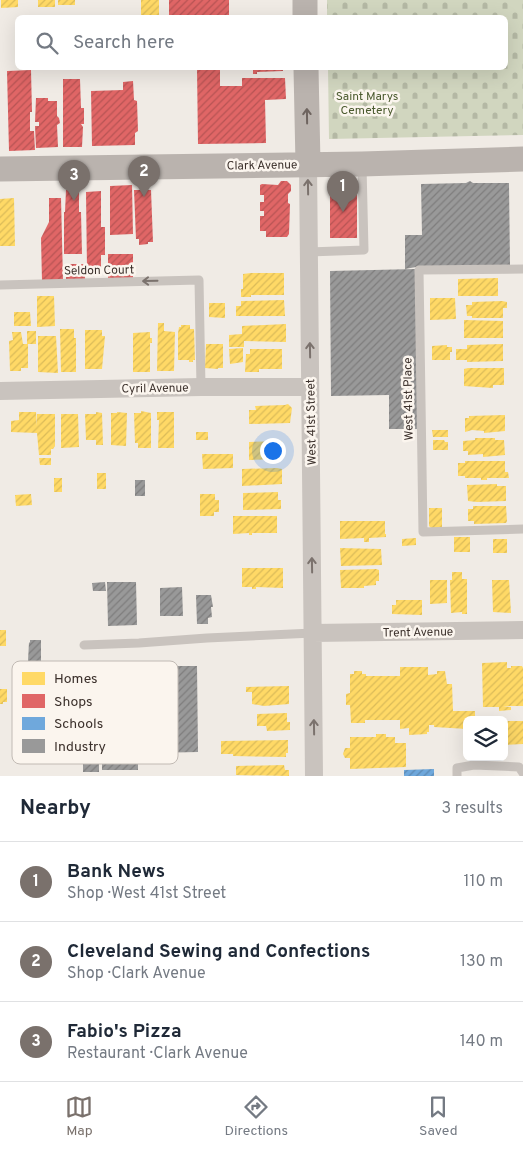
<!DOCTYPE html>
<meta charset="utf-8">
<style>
body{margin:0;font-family:Overpass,sans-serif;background:#f2f2f3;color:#1f2937}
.controls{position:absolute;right:15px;bottom:15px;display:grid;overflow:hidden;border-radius:8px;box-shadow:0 5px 20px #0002}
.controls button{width:45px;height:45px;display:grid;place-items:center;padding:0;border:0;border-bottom:1px solid #e0e1e3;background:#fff;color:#1f2937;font:25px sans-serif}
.you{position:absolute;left:272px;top:450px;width:18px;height:18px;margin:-12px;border:4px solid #fff;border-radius:50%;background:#1a73e8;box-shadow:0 0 0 8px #1a73e833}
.badge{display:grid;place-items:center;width:32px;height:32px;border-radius:50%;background:#7a716c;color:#fff;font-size:16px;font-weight:700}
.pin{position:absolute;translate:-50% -41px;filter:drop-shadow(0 1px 2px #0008)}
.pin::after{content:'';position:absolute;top:26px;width:18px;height:15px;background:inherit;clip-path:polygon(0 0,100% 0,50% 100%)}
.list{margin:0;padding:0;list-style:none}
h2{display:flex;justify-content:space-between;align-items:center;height:65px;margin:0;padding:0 20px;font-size:21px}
h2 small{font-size:16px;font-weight:400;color:#747a83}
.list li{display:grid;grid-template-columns:32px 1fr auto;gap:15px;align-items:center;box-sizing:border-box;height:80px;padding:0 20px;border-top:1px solid #e0e1e3}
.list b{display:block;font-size:19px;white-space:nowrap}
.list p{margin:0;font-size:16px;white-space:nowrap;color:#747a83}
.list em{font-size:16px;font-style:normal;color:#747a83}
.icon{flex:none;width:28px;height:28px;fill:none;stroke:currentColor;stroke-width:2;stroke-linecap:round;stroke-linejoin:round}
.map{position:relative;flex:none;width:523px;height:776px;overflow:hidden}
.search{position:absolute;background:#fff;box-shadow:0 5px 20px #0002;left:15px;right:15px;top:15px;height:55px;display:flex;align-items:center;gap:12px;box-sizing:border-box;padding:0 18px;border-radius:8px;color:#747a83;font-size:19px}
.sheet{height:305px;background:#fff}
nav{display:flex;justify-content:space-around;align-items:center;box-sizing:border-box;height:70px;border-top:1px solid #e0e1e3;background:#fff;font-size:14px;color:#747a83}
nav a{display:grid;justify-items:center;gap:2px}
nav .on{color:#7a716c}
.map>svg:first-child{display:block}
.cemetery{fill:url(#cemetery-stones)}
.homes{fill:url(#homes-hatch)}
.shops{fill:url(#shops-hatch)}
.schools{fill:url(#schools-hatch)}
.industry{fill:url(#industry-hatch)}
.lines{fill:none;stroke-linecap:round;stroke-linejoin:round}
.lane{stroke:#c9c3be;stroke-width:9}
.street{stroke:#c9c3be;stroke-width:18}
.secondary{stroke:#bab3ae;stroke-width:25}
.oneway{stroke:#6e645f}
.oneway2{stroke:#7b726d}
.labels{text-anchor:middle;stroke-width:5;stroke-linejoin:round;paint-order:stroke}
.park-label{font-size:12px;fill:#4a5a2e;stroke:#fbf5ee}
.street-label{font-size:12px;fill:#3b302b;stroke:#fbf5ee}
.key{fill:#fbf5ee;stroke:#c1bab4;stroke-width:1}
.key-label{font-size:14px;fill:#3b302b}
</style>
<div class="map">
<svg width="523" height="776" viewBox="0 0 523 776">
<defs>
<pattern id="cemetery-stones" width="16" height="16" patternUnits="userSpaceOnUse" patternTransform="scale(1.25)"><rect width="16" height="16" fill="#d1d6bf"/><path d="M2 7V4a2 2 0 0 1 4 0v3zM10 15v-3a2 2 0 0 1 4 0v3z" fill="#b4b8a4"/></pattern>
<pattern id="homes-hatch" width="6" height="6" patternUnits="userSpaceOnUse" patternTransform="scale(1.25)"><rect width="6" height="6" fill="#ffd966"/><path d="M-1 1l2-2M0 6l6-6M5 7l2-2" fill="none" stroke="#dbbb59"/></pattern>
<pattern id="shops-hatch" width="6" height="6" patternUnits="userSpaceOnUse" patternTransform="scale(1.25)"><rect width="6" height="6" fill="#e06666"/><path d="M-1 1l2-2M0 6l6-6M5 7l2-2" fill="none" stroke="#b75454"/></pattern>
<pattern id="schools-hatch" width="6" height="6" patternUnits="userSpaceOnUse" patternTransform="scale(1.25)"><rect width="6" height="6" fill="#6fa8dc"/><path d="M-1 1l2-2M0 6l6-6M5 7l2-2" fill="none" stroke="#5c89b3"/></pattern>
<pattern id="industry-hatch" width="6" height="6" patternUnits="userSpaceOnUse" patternTransform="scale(1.25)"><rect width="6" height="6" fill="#999"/><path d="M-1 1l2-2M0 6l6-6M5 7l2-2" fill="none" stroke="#7e7d7d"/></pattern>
</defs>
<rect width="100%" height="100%" fill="#f0ebe5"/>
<path class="cemetery" d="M327,0H523V135L329,139L328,68H506V18L327,17Z"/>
<path class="homes" d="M1,0H18V7L1,8Z
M38,0H55V7H38Z
M58,0H75V5H58Z
M141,0H159V16H141Z
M14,198L15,246H0V199Z
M251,273H284V295H251V297H241V289H243V274Z
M498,278V296H458V279Z
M37,296H54L55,326L37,327Z
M430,298H455L456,319L430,320Z
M284,300L285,316H236V306H241V301Z
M502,301L507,302V308H503V318H472V316H467L466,305H472V302Z
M209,303H225V318L209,317Z
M14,312H30L31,326H14Z
M464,320L503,321V338H464Z
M158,323H164V331L175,332L174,371H157Z
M286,324V342L244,341V347H229V335L242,334V326Z
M181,325H190V329H194L195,360H193V362H189V360H178V333L179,327H181Z
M60,329H74V338H76V372H61Z
M85,330H102V336H105L102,369H85Z
M27,331H36V344H27Z
M12,332H21L23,344H28V368H21V371H10L9,341L13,340Z
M150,332V338H152V343H150V372H133V333Z
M38,336H56L58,373L38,372Z
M206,344H223V368H218V369L205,368Z
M503,344V361L467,362V360H456V349H467V345Z
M447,345V347H452V352H450V360H432V346Z
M243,348V362L230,364L229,349Z
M250,349H282V369H259V372H245L246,354H250Z
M468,368H504V385H493V388L464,386V369Z
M288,404L292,408L290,423L249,424V410H256L255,406L285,405Z
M141,411L151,413V448H138V443H135L134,413H141Z
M19,412H36L37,426V414H55V446L53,449H51V455H39L37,433L11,432V421L19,420Z
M96,412L102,413L103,445H96V440H86L85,414H96Z
M117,412L127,413L126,446L111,445V413H117Z
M157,412H174V448H158L159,420H157Z
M61,414H78L79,447L61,448Z
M505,415V431L484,433V431L472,430L465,432V418H469V416Z
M432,430H448V437H433Z
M196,432H208V440H196Z
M475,438H495V440H504L505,455L483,457V454L468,455V451H463V441L475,440Z
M433,440H444L445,442H448V450H433Z
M282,441L283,459L249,460V442Z
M202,454H233V468L203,469Z
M39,458H51V465H40Z
M465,461H505V472H508L509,478H487V480H481V478H465V476H458V463H465Z
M277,468L282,469V484L242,486V469Z
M97,473H106V489H97Z
M54,478H62V492H54Z
M497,484V486H506V501L477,502L468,501L467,485Z
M278,492V500H281V509L243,510V493Z
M31,494L32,505L16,506L15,495Z
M200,494H215V500H219V512H214V516H200Z
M473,506H506L507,521L506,523L474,524V521H468V509H473Z
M429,508H442V529H432L429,526Z
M233,516H277V533H252V535H249V533L233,534Z
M340,521H385V534H386V537L369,538V542H364V538L340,539Z
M454,537H470V552H454Z
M416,538V545L402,546V539Z
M493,539H507V553H493Z
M340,548L381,549L382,565L341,566Z
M242,568H283V588L256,587V589H252V587H242Z
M376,569L379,570V581H376V585L364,586V588H341L340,570Z
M452,572H462V579H467V614H462V612L451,613L450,580H452Z
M430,580H447V603L430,604Z
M492,580H509L511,613L493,612Z
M396,600H422V615L392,614V605H396Z
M0,630H6V646H0Z
M507,662V668H511V666H522L523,668V706H503L511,707V710L499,711V707H483L482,663Z
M400,667H428V675L437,674V671H445L447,684H452L453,711H475V720H467V729L434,727V725H429V732H427V734L409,735V728L400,729V720H365V723H351L350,705H346V694L350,693V674H354V671H362V674H366V676H400Z
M289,686V704L264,706L252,704V692H246V687Z
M0,689H7V702H3V704H0Z
M287,713V722H290V730L267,731L266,726H257V714Z
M504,721H523V744L504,745Z
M376,734H386V737H395V743H406V767L350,769V758H345L343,754L345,748H350V737H376Z
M288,740V753H286V757L233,756V754H221V741Z
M284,765L285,770H289V776L236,775V766Z"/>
<path class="shops" d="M169,0H229V18H169Z
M197,68H220V86H242V78H285L286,99L265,100L266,143L198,144Z
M253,68H283V71L257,72V74H253Z
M31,70L32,112H30V131H34L35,150L9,151L7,71Z
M63,79H80L81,108H84V124H81L83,127L82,147H63Z
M133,81L134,100L137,101L138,131L135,133V145L92,146L91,91L123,90V82Z
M36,98H48V101H57V116L59,118L60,123L57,125L58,147L36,148L35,126H39V122H35Z
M281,181H287L291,185V191L288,194V203L290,204L289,234L287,237H266V231H260V216H264V211H260V202H264V195H260V185L262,184L278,185Z
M333,182H357V238H330V187Z
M132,185L133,234L110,235V186Z
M66,190H79V212H81L82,254H64V212H65Z
M134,190H151L153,242H148V244L139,245V239H136Z
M101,191V227H105V255H101V269H87L86,192Z
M49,198H61L63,280L42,281L41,238L49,222Z
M108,254H133V278H108Z
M66,264H85V281H66Z"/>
<path class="schools" d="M434,769V776H404V770Z"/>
<path class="industry" d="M470,181L473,183H509L510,266L416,267L405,269V235H422L421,184L466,183Z
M416,269L418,429H389V395L331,396L330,271Z
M135,480H145V496H135Z
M105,582L106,591H93L92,583Z
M107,582H136L137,625L108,626Z
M182,587L183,616H160V588Z
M196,595H211L213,607H211L212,617L208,618V624H197Z
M30,640H41V661H28L29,642L30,643Z
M150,666H197L198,752L152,753Z
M99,755V772H83V756Z
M102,755H126V758H138V770H102Z"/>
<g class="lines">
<path class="lane" d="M309,252L364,250L362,166
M523,269L419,270L423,532L523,529
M0,285L199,280L201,387
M84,645L139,643L207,638L313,633
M457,776V768L474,765L519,767L523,773"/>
<path class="street" d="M308,164L314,776
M0,391L201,387H310
M313,633L523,630"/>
<path class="secondary" d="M305,0V18
M306,68L308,164
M0,169L362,164L523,159"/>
</g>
<defs><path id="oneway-shaft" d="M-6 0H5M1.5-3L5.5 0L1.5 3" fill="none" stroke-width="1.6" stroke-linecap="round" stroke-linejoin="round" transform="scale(1.25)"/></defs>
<use class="oneway" href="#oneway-shaft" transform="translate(307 116) rotate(-91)"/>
<g class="oneway2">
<use href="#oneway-shaft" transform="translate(308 187) rotate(-91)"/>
<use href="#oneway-shaft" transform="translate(150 281) rotate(179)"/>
<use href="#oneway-shaft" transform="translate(310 350) rotate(-91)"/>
<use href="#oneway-shaft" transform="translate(312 565) rotate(-91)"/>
<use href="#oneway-shaft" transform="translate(314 727) rotate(-91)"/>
</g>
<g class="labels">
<g class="park-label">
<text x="367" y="100">Saint Marys<tspan x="367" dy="14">Cemetery</tspan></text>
</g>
<g class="street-label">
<text transform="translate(262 165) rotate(-1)" y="4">Clark Avenue</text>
<text transform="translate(99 270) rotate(-1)" y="4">Seldon Court</text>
<text transform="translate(155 388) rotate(-1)" y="4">Cyril Avenue</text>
<text transform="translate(408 399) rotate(-91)" y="4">West 41st Place</text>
<text transform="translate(311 422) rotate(-91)" y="4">West 41st Street</text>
<text transform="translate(418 632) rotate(-1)" y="4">Trent Avenue</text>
</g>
</g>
<rect x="12" y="661" width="166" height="103" rx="8" class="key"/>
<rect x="22" y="672" width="23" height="13" fill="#ffd966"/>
<rect x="22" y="694" width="23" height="14" fill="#e06666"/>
<rect x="22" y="717" width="23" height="13" fill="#6fa8dc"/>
<rect x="22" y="739" width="23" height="14" fill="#999"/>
<g class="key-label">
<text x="54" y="683">Homes</text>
<text x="54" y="706">Shops</text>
<text x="54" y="728">Schools</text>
<text x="54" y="751">Industry</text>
</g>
</svg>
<div class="controls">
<button><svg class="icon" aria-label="layers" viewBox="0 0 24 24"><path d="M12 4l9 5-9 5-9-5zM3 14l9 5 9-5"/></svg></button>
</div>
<div class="you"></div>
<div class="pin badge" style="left:343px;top:212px">1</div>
<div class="pin badge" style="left:144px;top:197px">2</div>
<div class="pin badge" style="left:74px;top:201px">3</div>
<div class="search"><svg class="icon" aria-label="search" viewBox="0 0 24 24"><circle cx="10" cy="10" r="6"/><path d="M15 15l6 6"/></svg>Search here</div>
</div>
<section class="sheet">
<h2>Nearby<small>3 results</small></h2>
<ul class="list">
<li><span class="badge">1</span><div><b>Bank News</b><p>Shop · West 41st Street</p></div><em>110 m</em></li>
<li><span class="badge">2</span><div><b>Cleveland Sewing and Confections</b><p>Shop · Clark Avenue</p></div><em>130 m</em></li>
<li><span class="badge">3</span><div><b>Fabio's Pizza</b><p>Restaurant · Clark Avenue</p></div><em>140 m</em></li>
</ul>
</section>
<nav>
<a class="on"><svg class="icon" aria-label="map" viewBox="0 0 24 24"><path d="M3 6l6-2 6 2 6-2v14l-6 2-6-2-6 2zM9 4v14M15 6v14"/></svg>Map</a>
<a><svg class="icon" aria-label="directions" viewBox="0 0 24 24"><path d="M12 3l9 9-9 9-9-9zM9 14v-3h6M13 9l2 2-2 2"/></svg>Directions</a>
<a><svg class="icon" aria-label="saved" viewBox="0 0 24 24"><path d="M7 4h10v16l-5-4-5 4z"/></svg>Saved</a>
</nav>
